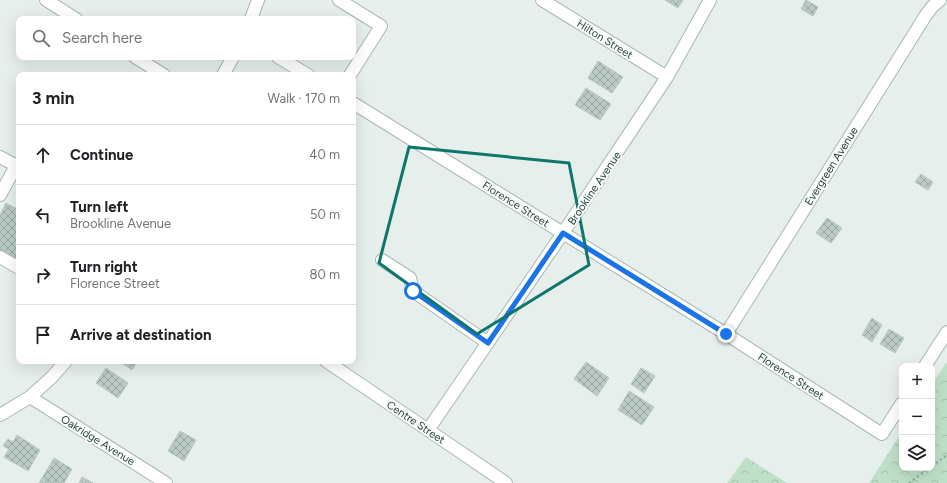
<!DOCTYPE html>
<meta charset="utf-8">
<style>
body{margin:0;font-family:Figtree,sans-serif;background:#f6f6f6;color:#202124}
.controls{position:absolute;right:12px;bottom:12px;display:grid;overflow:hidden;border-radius:8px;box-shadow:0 4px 16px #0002}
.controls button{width:36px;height:36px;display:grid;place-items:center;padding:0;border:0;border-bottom:1px solid #e0e0e0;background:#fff;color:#202124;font:20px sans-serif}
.stop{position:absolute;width:12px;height:12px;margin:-9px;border:3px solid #1a73e8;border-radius:50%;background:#fff}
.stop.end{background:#1a73e8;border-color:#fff;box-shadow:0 1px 4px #0008}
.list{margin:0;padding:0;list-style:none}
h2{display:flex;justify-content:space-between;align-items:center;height:52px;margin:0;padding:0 16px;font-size:17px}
h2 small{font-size:13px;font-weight:400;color:#757577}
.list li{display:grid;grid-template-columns:26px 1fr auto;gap:12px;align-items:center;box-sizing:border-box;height:60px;padding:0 16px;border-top:1px solid #e0e0e0}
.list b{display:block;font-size:15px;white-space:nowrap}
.list p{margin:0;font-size:13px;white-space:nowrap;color:#757577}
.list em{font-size:13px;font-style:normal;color:#757577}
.icon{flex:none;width:22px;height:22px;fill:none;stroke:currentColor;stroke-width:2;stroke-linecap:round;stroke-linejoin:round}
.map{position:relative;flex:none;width:947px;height:483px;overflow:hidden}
.search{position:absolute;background:#fff;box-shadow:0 4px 16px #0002;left:16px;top:16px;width:340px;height:44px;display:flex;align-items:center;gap:10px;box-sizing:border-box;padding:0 14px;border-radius:8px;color:#757577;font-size:15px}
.panel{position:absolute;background:#fff;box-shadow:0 4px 16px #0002;left:16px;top:72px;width:340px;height:292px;border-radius:8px}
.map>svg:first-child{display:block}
.park{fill:url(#park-crowns)}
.building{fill:url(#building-cross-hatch);stroke:#b8c9c2}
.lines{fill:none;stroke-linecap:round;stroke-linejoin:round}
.minor-casing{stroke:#a8b8b2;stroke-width:14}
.path{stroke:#86b3a5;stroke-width:2.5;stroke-dasharray:2 3;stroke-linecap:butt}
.minor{stroke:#fff;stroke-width:12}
.route{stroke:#1a73e8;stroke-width:5}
.marked{fill:none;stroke:#0f766e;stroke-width:3;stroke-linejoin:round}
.labels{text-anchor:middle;stroke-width:4;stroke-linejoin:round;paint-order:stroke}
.street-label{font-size:11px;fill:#24423a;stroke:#f7fbf9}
</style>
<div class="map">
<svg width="947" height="483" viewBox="0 0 947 483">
<defs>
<pattern id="park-crowns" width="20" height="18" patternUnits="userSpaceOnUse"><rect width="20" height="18" fill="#bfe0c8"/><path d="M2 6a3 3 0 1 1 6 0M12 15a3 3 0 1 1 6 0" fill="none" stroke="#a4c1ad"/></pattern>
<pattern id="building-cross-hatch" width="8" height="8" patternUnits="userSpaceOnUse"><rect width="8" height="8" fill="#bbcac4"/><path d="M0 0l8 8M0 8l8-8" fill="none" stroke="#98a6a0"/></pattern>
</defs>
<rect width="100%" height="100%" fill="#e6efeb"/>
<path class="park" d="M946,363L947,364V483H869L902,432V468H932V385Z
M746,457L787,483H727Z"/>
<path class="building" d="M665,0H683L678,8Z
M806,0L818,7L813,16L801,9Z
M598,61L623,77L612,93L588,78Z
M586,88L611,104L600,120L575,105Z
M921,174L933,182L928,190L915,182Z
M6,203L19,210V260L0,250V215Z
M827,218L842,228L831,243L816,233Z
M872,318L882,325L872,342L862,335Z
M889,329L904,338L895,353L880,344Z
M119,361H138L132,370Z
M586,362L609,378L597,396L574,379Z
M106,368L128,383L118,398L96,383Z
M641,368L655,376L644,393L631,384Z
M629,391L654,407L642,425L618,410Z
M180,431L196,440L184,461L168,451Z
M17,435L40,450L28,471L4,457L9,449L3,446L8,439L13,442Z
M54,458L72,469L64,483H39Z
M82,477L93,483H79Z"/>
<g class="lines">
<defs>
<path id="minor" d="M46,0L76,19
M339,0L381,26L350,75
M542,0L667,77
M251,19L258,0
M135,57L164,75
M278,57L308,75
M223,75L233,57
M353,103L726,334L882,434L902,403
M0,157L19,167
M0,195L16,166
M0,257L19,268
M382,260L410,278L413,291L488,343
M726,334L926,15L932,7L940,0
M326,361L428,430L506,483
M925,366L947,332
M30,397L166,483
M0,415L30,397L52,377L66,361
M428,430L563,233L667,77L710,0"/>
</defs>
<use href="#minor" class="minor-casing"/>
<path class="path" d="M932,466L947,455
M909,483L929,468"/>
<use href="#minor" class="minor"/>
</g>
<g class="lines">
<path class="route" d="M413,291L488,343L563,233L726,334"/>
</g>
<path class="marked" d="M409,147L569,163L589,265L477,334L379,263Z"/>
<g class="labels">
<g class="street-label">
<text transform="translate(605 39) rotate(32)" y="4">Hilton Street</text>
<text transform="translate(831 166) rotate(-58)" y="4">Evergreen Avenue</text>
<text transform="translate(594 188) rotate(-56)" y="4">Brookline Avenue</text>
<text transform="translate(516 204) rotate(32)" y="4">Florence Street</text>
<text transform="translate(791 376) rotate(33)" y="4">Florence Street</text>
<text transform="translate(416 422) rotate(34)" y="4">Centre Street</text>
<text transform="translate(98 440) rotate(32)" y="4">Oakridge Avenue</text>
</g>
</g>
</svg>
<div class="controls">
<button>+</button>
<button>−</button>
<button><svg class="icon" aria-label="layers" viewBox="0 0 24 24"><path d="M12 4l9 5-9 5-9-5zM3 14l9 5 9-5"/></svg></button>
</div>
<div class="stop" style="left:413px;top:291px"></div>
<div class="stop end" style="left:726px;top:334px"></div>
<div class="search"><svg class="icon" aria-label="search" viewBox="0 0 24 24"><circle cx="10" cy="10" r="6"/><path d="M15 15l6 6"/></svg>Search here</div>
<section class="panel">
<h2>3 min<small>Walk · 170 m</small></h2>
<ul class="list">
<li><svg class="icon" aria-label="ahead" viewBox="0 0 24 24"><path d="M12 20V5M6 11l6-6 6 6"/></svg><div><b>Continue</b></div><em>40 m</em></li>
<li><svg class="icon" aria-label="left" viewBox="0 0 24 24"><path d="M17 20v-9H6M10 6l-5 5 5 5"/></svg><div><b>Turn left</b><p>Brookline Avenue</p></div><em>50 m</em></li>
<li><svg class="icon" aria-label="right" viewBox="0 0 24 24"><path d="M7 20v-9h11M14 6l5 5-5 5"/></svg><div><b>Turn right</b><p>Florence Street</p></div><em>80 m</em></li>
<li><svg class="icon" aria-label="arrive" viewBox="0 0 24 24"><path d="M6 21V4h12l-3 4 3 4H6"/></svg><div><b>Arrive at destination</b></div></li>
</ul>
</section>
</div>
